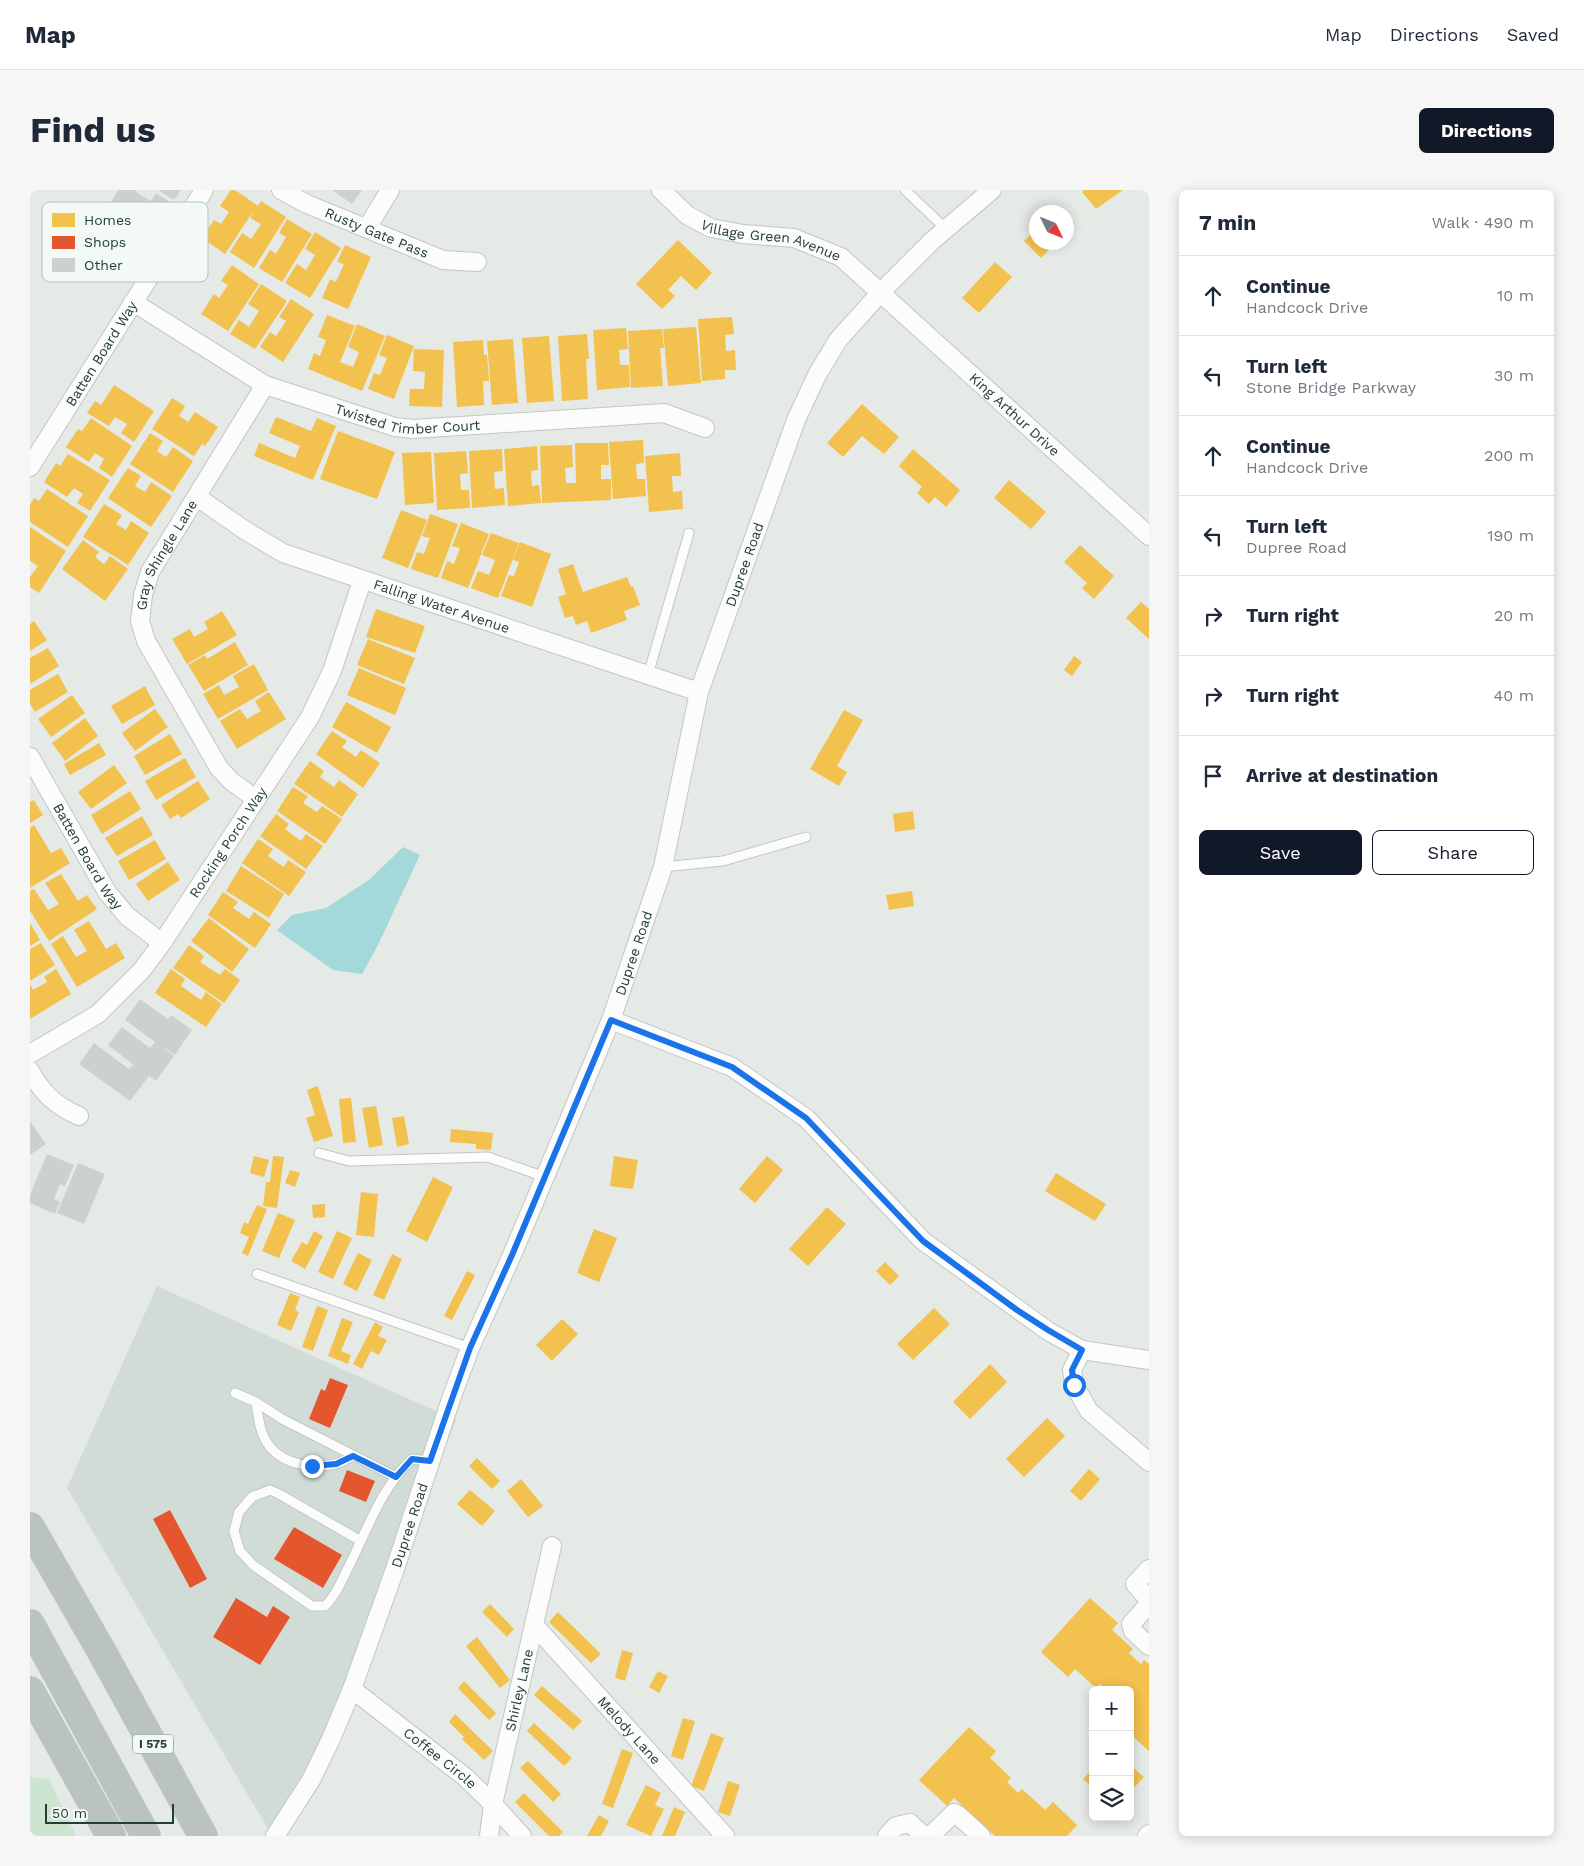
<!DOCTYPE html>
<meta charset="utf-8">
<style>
body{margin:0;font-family:"Work Sans",sans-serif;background:#f6f6f7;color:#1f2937}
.controls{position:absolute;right:15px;bottom:15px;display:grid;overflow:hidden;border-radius:8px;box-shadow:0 2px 12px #0003}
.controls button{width:45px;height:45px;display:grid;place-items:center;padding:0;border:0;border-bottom:1px solid #e0e1e3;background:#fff;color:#1f2937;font:25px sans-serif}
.compass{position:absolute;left:999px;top:15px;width:45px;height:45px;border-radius:50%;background:#fff;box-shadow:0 2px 12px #0003;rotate:133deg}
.scale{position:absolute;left:15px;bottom:12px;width:129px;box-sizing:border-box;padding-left:5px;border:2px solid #213f33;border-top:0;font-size:14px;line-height:18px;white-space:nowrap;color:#213f33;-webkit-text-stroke:4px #f3f9f5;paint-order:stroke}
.stop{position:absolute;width:15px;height:15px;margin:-11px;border:4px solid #1a73e8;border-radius:50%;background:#fff}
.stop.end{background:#1a73e8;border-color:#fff;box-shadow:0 1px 5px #0008}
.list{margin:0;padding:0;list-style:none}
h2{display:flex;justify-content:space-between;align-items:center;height:65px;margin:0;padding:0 20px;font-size:21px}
h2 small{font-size:16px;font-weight:400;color:#747a83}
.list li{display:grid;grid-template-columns:32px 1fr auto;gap:15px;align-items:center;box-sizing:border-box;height:80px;padding:0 20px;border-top:1px solid #e0e1e3}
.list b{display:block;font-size:19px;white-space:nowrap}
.list p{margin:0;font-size:16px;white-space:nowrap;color:#747a83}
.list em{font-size:16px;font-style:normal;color:#747a83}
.actions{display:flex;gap:10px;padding:15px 20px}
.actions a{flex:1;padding:11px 0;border:1px solid #111827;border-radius:8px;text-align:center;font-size:18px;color:#111827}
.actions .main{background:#111827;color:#fff}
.icon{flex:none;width:28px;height:28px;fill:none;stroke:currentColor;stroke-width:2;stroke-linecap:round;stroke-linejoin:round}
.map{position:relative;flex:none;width:1119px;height:1646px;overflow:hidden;border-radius:8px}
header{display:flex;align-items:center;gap:30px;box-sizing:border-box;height:70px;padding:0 25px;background:#fff;border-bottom:1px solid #e0e1e3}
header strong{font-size:24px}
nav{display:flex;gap:28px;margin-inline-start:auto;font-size:18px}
.intro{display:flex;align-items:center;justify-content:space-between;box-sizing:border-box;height:120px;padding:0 30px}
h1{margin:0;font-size:35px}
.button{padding:12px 22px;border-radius:8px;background:#111827;color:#fff;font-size:18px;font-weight:700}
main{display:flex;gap:30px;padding:0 30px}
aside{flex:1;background:#fff;border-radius:8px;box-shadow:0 2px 12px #0003}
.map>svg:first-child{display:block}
.built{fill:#d2dcd6}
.green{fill:#cde4d1}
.water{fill:#a3d9da}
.homes{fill:#f2c14e}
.shops{fill:#e4572e}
.building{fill:#ccd1ce}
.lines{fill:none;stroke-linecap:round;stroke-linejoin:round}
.service-casing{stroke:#c2c7c4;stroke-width:11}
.minor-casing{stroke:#c2c7c4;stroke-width:20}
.motorway-casing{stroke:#bcc6c2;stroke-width:30}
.service{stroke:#fbfcfb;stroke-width:9}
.minor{stroke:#fbfcfb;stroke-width:18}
.motorway{stroke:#bac3c0;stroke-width:28}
.route{stroke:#1a73e8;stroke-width:6}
.labels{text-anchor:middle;stroke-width:5;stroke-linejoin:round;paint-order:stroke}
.shield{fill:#f3f9f5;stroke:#60776d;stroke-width:1}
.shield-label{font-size:12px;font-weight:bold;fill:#213f33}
.street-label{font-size:14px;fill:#213f33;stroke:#f3f9f5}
.key{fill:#f3f9f5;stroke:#b4c1bb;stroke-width:1}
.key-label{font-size:14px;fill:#213f33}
</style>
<header>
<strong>Map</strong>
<nav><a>Map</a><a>Directions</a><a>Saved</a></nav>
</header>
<div class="intro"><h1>Find us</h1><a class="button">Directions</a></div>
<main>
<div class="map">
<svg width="1119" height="1646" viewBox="0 0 1119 1646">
<rect width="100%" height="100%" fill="#e5eae7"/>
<path class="built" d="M127,1096L426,1230L383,1343L251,1646H242L37,1298Z"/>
<path class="green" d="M0,1587L19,1589L46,1646H0Z"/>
<path class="water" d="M373,657L390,665L348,755L332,784L303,780L247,740L262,725L296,718L339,690Z"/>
<path class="homes" d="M201,0H205L228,16L231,11L256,27L224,78L200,62L212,43L221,49L231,34L220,28L224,20L195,64L172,48L184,30L191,34L199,22L190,16Z
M1054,0H1093L1066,19L1052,2Z
M1036,24L1045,33L1036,42Z
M257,29L282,44L252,92L229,78L240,60L246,64L256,47L249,43Z
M1006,39V52H1026L1011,68L994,51Z
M285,42L311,58L280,108L255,93L267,74L276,80L285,65L275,59Z
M648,50L682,83L666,100L651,86L638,100L645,106L632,119L606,94Z
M315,55L341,67L318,119L292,108L300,89L306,92L314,74L307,72Z
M965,72L982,87L949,123L932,108Z
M202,75L229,94L198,141L171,124L184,104L189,108L198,95L191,91Z
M231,94L257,111L225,159L200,144L209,130L219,137L229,121L218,114Z
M261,109L284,124L253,172L230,157L240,142L246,146L256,131L249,127Z
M297,125L325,136L310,172L323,177L329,162L318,157L327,134L355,146L332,201L278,179L284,163L290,166L296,150L288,147Z
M702,127L704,144L695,145L696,161L705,160L706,180H695V189L672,191L668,129Z
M666,137L671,193L638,196L633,139Z
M596,138L598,159L589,160L590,175H599L600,197L567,200L563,140Z
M632,139L634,158H630L633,196L601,198L598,141Z
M557,144L559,169H556L558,209L532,211L528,146Z
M357,145L384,156L364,209L338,199L344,183L350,185L357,168L349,165Z
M519,146L524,211L497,213L492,148Z
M483,149L488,213L462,215L457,151Z
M453,150L454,165H457L459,191H453L454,215L427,217L423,152Z
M384,159L414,160L412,217L379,216L380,199H394L395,182L383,181Z
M84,195L124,221L104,252L91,243L97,234L85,227L79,236L57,223L65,211L71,215Z
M142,208L155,216L149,226L158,232L165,222L188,237L175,256L172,254L164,266L122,239Z
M832,214L869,247L854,264L832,246L813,267L797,253Z
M246,227L281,241L287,228L306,236L283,290L224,266L229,253L265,268L270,256L239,243Z
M61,228L102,256L82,287L69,278L74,269L65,263L59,272L36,257L48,239L52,241Z
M308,241L365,262L347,309L290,289Z
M120,243L133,251L127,261L136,267L143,257L163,271L143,302L100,274Z
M613,250L614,273L606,274L607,289H615L616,306L583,309L579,252Z
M545,253H578L579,275H571V289H581V310L512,313L510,256L542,255L543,277L535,278L536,293H546Z
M507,256L508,280L501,281L502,296L509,295L511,313L478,316L474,259Z
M472,259L473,281L464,282L465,299L474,298L475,315L442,318L439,261Z
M883,259L930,300L916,317L905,307L899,314L887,303L892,297L869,276Z
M436,261L438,283L430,284L431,300H439L440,318L407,320L404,263Z
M401,262L404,313L375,315L372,263Z
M650,263L651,286H642L643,302L652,301L653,319L619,322L615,266Z
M38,264L80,290L60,321L47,313L53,304L44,298L37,307L14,292L26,273L30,276Z
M98,278L111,286L105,296L115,302L121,292L142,306L121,337L78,308Z
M979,290L1016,322L1001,339L964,308Z
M17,299L58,326L38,357L0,332V315L4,308L9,311Z
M74,314L92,325L86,334L96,340L101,331L119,343L98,375L53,347Z
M371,320L397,330L378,378L352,368Z
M400,324L428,334L408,388L381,379L387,362L394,364L400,348L392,346Z
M431,333L459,344L438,398L411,388L417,371L424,374L430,358L422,356Z
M0,337L36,361L9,403L0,397V387L8,376L0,371Z
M461,343L489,353L468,408L441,398L448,381L459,385L465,370L452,365Z
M53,350L69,362L65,367L74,374L80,366L98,379L75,411L32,379Z
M490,352L521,364L502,417L471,406L479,385L484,386L489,372L483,370Z
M1050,355L1084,386L1064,409L1052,398L1057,393L1034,372Z
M543,374L553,402L597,387L601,397L603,396L610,415L594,421L597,430L561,443L557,431L546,435L543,426L535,428L528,407L536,404L528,379Z
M1111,412L1119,419V449L1096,428Z
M346,419L395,436L385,463L336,447Z
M192,421L207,445L157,474L142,449L160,439L164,447L178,439L174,432Z
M4,431L17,450L0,461V434Z
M338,449L385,468L374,494L327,475Z
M205,452L218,475L174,501L158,475L175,465L177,469Z
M18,458L29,476L0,494V468Z
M1044,466L1052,472L1042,486L1034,480Z
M224,474L238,500L188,529L173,504L189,495L194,505L209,497L203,486Z
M329,478L376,498L365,525L317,505Z
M28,484L38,502L5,522L0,514V500Z
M115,496L125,515L92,534L81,516Z
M239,502L256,529L207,559L190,531L210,519L217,529L231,521L225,511Z
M42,505L55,523L21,547L8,529Z
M316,512L361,537L347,563L302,537Z
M125,519L138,537L105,561L92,543Z
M814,520L833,530L807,576L817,582L809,596L780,579Z
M55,528L68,546L35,571L22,553Z
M302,541L317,551L312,557L326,567L331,560L350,573L333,598L286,564Z
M140,544L152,564L115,585L104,566Z
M69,553L76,565L40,585L34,574Z
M155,568L166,587L126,610L115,591Z
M280,571L294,581L290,587L304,597L309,590L328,604L312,627L264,594Z
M84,575L97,593L61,619L48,602Z
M168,591L180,609L151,628L148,624L140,629L131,615Z
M263,597L278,606L273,613L287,622L292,616L312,629L295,654L247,621Z
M100,601L111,619L72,644L61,625Z
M4,610L13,625L0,633V612Z
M883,621L885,639L865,642L863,624Z
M246,624L259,634L255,639L271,651L276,644L293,656L276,679L230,646Z
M112,626L123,645L87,666L75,648Z
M4,635L21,663L31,658L40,673L0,698V638Z
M228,649L243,659L238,666L254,677L258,670L276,682L259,706L212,673Z
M125,650L136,669L99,690L88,671Z
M138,672L150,690L118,711L106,694Z
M211,676L254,704L239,728L196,701Z
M31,684L48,711L57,705L67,719L19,751L0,721V701L4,699L18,720L29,714L15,693Z
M882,701L884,716L859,720L856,705Z
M193,702L208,712L203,718L219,729L224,722L241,734L225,758L178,725Z
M179,728L219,759L202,782L161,751Z
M59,731L76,759L86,753L95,768L47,797L21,754L33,746L46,767L57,761L44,740Z
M0,733L10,750L0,756Z
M11,753L25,775L0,791V759Z
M159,755L174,766L170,772L190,785L195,779L210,790L194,813L143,778Z
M26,779L41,804L0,829V794L3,800L17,792L14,787Z
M141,779L155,789L151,796L171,810L176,802L192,814L176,837L125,803Z
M288,896L303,946L284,952L276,928L285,925L277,900Z
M321,908L326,952L313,953L309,909Z
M346,916L353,955L339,958L332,918Z
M374,926L379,954L367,957L362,928Z
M421,939L463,943L461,960L446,959V954L420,952Z
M224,966L239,970L234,987L220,983Z
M243,966L254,967L247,1018L233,1016L236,992H240Z
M584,966L608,970L603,999L580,996Z
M737,966L753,980L725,1013L709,999Z
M260,980L270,983L265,997L255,993Z
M1026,983L1076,1014L1065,1031L1015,1001Z
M403,987L423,997L397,1052L376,1041Z
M331,1002L348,1004L344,1047L326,1045Z
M295,1014V1027L283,1028L282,1015Z
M227,1015L237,1019L218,1066L212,1063L219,1047L210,1043L214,1032L218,1034Z
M797,1017L816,1034L778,1076L759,1059Z
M248,1023L265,1030L249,1068L232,1061Z
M564,1039L587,1048L569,1092L547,1083Z
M284,1041L293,1046L275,1079L261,1071L272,1052L277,1055Z
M307,1041L322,1048L303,1089L288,1082Z
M328,1063L342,1070L327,1101L313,1094Z
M362,1064L372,1069L354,1110L343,1105Z
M855,1072L869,1086L860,1095L846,1081Z
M437,1081L445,1085L422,1130L414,1126Z
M260,1103L270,1107L265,1120L269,1122L261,1141L247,1135Z
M287,1116L298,1120L283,1161L272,1157Z
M904,1118L920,1134L883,1170L867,1154Z
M312,1128L323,1132L311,1161L321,1165L318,1174L298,1166Z
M532,1129L548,1144L522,1171L506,1155Z
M345,1132L353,1137L348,1146L357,1150L349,1165L341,1161L332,1179L323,1174Z
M960,1174L977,1192L940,1229L923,1212Z
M1017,1228L1035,1246L994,1287L976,1269Z
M447,1268L470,1291L462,1299L439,1276Z
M1059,1279L1070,1289L1051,1311L1040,1301Z
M491,1289L513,1316L498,1327L477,1301Z
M440,1300L465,1321L452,1336L427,1314Z
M1060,1408L1088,1433L1082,1440L1103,1459L1099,1463L1111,1474L1114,1470L1119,1474V1561L1100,1544V1500H1076L1070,1494L1066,1498L1045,1479L1038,1487L1011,1462Z
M460,1414L484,1439L477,1447L452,1422Z
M528,1422L571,1464L561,1473L519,1432Z
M447,1447L480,1490L470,1498L436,1456Z
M592,1460L603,1463L595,1491L585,1488Z
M628,1481L638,1486L629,1503L619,1497Z
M434,1491L466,1523L459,1530L428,1498Z
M512,1496L552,1531L543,1540L504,1505Z
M425,1524L463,1561L454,1570L432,1549L434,1547L419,1532Z
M653,1528L665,1531L653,1570L641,1566Z
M504,1533L542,1568L534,1576L497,1541Z
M939,1537L966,1561L960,1568L981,1588L977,1592L988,1603L992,1599L1015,1620L1023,1612L1047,1635L1037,1646H965L924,1608L917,1616L889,1590Z
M681,1543L694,1548L674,1601L661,1596Z
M592,1559L603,1563L583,1618L572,1614Z
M498,1571L531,1604L523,1612L490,1578Z
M1100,1575L1114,1587L1100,1602Z
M1063,1578V1598L1053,1589Z
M698,1591L710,1595L700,1626L688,1622Z
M616,1595L631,1603L625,1615L634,1619L621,1646L596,1635Z
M494,1603L533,1642L529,1646H519L485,1612Z
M644,1617L655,1622L645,1646H632Z
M569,1625L579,1631L571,1646H557Z"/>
<path class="shops" d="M300,1188L318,1195L300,1238L279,1229L291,1199L295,1201Z
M317,1280L345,1291L336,1312L309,1301Z
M140,1320L177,1389L160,1398L123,1329Z
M264,1337L312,1365L293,1398L244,1369Z
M206,1408L237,1427L243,1416L260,1427L230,1475L183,1447Z"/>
<path class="building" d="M88,0H107L106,2L121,11L126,3L141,13L122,44L78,17Z
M128,0H151L144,10Z
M302,0H332L322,14Z
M110,809L138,829L141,825L162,840L145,865L130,855L144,866L126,891L119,886L100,911L49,874L64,853L99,879L103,875L109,879L78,855L92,837L120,858L125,852L95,830Z
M0,931L16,954L0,965Z
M17,964L44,975L35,996L30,994L24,1009L30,1012L25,1024L0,1013V1005Z
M48,973L75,984L54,1034L27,1023Z"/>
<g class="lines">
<defs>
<path id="service" d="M875,0L916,39
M618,485L659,343
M633,677L693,671L776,647
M289,963L319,971L458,967L515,987
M227,1084L440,1158
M205,1203L226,1212L252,1229L366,1287
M226,1212C228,1227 230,1245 240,1257C255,1275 283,1279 305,1274C311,1273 318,1268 323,1266
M331,1351L249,1304L240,1300L222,1307L209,1322L204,1341L210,1361L223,1375L282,1416H295C305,1406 311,1393 317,1380C337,1341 350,1299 382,1269L400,1271"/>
<g id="minor">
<path id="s1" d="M251,0L277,14L413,70L447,72"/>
<path id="s2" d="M631,0L657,25L681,38L713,44L764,48L811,67L1119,346"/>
<path d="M337,38L360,0"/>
<path id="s3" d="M103,112L235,195L365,237L383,239L634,223L675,238"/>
<path id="s4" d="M0,277L174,0"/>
<path id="s5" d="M167,307L216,341L253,363L669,502"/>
<path id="s6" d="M0,567L77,702L97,726L132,753"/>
<path id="s7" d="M226,609L201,591L189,578L116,451L110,431L113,405L120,382L235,195"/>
<path d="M581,830L702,877L776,928L893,1051L1018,1141L1052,1160L1119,1170"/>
<path id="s8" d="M0,864L68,824L112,780L132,753L280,527L302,481L332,391"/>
<path d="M0,881C12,903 26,916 49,926"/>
<path d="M1052,1160L1042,1180L1044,1195L1059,1221L1119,1272"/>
<path d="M1119,1379L1105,1394L1119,1410"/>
<path d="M1119,1414L1101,1434L1103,1441L1119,1456"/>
<path id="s9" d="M504,1435L695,1646"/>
<path id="s10" d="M322,1499L435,1587L463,1614L492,1646"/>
<path id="s11" d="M245,1646L281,1590L301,1549L322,1499L365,1379L421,1209L440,1158L482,1065L581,830L633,677L669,502L766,230L787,185L808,150L851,102L903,50L962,0"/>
<path id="s12" d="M459,1646L463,1614L522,1356"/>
<path d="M857,1646L866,1636L880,1633L894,1646"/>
<path d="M900,1646L924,1623L928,1625L951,1646"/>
<path d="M1117,1646L1119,1644"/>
</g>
<path id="motorway" d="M0,1337L72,1462L173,1646
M0,1434L116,1646
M0,1501L81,1646"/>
</defs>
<use href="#service" class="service-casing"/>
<use href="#minor" class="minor-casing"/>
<use href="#motorway" class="motorway-casing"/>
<use href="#service" class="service"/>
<use href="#minor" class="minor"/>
<use href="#motorway" class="motorway"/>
</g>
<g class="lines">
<path class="route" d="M282,1276L306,1274L323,1266L366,1287L382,1269L400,1271L440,1158L482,1065L581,830L702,877L776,928L893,1051L987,1120L1018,1140L1052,1160L1042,1180L1044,1195"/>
</g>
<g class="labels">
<rect class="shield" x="103" y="1544.5" width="40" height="19" rx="4"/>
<g class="shield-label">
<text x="123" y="1558">I 575</text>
</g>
<g class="street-label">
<text dy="5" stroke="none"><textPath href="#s1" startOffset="105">Rusty Gate Pass</textPath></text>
<text dy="5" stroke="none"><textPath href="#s2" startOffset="125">Village Green Avenue</textPath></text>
<text dy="5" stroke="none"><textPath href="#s4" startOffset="134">Batten Board Way</textPath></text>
<text dy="5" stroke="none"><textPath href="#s2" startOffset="432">King Arthur Drive</textPath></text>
<text dy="5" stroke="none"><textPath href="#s3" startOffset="304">Twisted Timber Court</textPath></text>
<text dy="5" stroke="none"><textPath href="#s7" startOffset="288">Gray Shingle Lane</textPath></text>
<text dy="5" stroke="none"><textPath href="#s11" startOffset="1360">Dupree Road</textPath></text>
<text dy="5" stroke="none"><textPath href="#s5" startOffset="270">Falling Water Avenue</textPath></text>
<text dy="5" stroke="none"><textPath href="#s8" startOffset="295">Rocking Porch Way</textPath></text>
<text dy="5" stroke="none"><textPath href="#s6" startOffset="115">Batten Board Way</textPath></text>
<text dy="5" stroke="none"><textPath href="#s11" startOffset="955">Dupree Road</textPath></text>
<text dy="5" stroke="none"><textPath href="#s11" startOffset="340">Dupree Road</textPath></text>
<text dy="5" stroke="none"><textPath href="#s12" startOffset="149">Shirley Lane</textPath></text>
<text dy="5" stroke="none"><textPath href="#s9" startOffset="142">Melody Lane</textPath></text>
<text dy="5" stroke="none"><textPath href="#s10" startOffset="112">Coffee Circle</textPath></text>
</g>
</g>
<rect x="12" y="12" width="166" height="80" rx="8" class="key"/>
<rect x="22" y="23" width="23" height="14" fill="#f2c14e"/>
<rect x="22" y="46" width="23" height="13" fill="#e4572e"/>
<rect x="22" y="68" width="23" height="14" fill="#ccd1ce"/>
<g class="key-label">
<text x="54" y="35">Homes</text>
<text x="54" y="57">Shops</text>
<text x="54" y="80">Other</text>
</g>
</svg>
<div class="controls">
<button>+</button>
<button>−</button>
<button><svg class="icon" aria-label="layers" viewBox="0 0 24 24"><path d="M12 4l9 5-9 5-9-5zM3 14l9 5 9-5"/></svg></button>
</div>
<svg class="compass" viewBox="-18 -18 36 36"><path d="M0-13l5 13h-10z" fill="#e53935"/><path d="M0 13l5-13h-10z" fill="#747a83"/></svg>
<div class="scale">50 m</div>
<div class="stop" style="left:1044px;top:1195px"></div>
<div class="stop end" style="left:282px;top:1276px"></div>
</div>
<aside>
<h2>7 min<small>Walk · 490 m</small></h2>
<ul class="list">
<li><svg class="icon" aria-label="ahead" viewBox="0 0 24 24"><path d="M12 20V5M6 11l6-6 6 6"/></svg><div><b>Continue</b><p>Handcock Drive</p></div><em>10 m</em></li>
<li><svg class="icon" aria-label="left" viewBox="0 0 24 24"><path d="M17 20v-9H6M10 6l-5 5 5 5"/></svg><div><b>Turn left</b><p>Stone Bridge Parkway</p></div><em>30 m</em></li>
<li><svg class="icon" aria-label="ahead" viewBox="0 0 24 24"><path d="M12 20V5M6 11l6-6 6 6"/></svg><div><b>Continue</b><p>Handcock Drive</p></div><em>200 m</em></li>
<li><svg class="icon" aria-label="left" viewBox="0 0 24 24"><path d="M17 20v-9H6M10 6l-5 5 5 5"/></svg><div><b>Turn left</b><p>Dupree Road</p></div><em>190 m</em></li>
<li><svg class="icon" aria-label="right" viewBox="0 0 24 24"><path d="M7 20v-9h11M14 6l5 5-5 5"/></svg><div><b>Turn right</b></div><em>20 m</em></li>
<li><svg class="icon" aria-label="right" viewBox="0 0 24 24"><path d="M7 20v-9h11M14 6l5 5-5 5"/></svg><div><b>Turn right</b></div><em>40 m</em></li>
<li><svg class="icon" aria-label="arrive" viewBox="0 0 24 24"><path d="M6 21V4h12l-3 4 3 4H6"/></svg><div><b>Arrive at destination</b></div></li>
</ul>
<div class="actions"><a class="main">Save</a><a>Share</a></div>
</aside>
</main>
